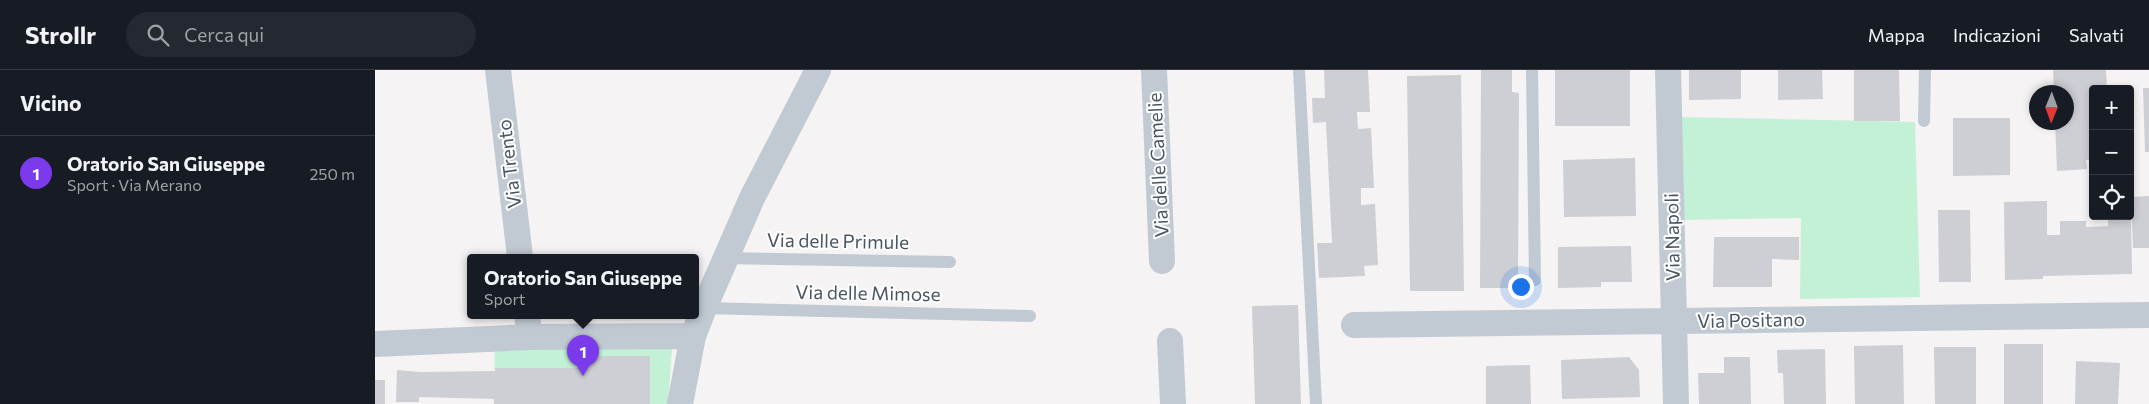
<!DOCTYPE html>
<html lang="it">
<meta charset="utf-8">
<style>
body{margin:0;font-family:Commissioner,sans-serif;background:#242831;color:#f1f3f6}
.controls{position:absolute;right:15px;top:15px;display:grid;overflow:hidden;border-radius:5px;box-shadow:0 2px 8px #0003}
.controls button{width:45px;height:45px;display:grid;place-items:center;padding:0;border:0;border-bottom:1px solid #363941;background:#171b24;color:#f1f3f6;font:25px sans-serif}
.compass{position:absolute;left:1654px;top:15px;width:45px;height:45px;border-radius:50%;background:#171b24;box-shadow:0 2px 8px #0003;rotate:181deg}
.you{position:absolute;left:1145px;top:216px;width:18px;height:18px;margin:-12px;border:4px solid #fff;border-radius:50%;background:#1a73e8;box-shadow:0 0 0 8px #1a73e833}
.badge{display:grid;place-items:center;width:32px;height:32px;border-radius:50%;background:#7c3aed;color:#fff;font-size:16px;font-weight:700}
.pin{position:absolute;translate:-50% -41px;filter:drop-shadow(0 1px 2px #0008)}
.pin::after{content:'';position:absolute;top:26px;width:18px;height:15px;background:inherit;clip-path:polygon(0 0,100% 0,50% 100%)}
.popup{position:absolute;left:92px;top:184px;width:232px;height:65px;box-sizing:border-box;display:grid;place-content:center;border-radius:5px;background:#171b24;filter:drop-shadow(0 1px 4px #0005);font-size:16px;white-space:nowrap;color:#9ea1a6}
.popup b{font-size:19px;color:#f1f3f6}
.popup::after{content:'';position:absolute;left:50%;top:100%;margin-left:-10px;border:10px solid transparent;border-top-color:#171b24}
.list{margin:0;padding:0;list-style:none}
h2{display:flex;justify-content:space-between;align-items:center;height:65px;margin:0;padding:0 20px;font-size:21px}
h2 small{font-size:16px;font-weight:400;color:#9ea1a6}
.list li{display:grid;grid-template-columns:32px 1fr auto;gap:15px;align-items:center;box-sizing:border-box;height:75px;padding:0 20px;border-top:1px solid #363941}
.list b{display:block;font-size:19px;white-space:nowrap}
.list p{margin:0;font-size:16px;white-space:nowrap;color:#9ea1a6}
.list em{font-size:16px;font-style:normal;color:#9ea1a6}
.icon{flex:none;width:28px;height:28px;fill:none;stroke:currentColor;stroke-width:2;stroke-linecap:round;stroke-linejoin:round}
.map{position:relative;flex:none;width:1774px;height:334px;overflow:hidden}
header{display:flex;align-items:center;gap:30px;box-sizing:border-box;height:70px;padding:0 25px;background:#171b24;border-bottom:1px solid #363941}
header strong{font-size:24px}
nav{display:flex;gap:28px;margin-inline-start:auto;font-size:18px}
.search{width:350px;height:45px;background:#242831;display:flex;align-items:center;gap:12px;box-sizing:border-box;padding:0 18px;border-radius:28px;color:#9ea1a6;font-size:19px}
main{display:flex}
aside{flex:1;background:#171b24}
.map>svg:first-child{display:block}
.green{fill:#c3f1d5}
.building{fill:#cdcfd5}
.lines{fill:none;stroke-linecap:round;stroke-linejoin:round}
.lane{stroke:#c1cad2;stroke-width:12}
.street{stroke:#c1cad2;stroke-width:26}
.labels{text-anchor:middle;stroke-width:4;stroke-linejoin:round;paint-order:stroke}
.street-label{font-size:19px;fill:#4a5661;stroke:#fff}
</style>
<header>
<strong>Strollr</strong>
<div class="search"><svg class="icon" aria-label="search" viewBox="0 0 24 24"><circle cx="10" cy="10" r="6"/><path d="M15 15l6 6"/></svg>Cerca qui</div>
<nav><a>Mappa</a><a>Indicazioni</a><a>Salvati</a></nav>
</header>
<main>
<aside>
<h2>Vicino<small></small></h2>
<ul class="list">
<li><span class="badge">1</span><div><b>Oratorio San Giuseppe</b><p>Sport · Via Merano</p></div><em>250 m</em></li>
</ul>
</aside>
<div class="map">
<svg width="1774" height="334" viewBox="0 0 1774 334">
<rect width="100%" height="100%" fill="#f5f3f3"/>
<path class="green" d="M1306,47L1540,52L1545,227L1425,229L1426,148L1307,150Z
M120,275L297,279L293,334H119Z"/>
<path class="building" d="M949,0H993L995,42H982L983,59L996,58L999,118H986V135L1000,134L1003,195L989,196L990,206L944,208L942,173H957L951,52L938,53L937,28H950Z
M1106,0H1137V22L1144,23L1143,218H1105Z
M1180,0H1255V56H1180Z
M1314,0H1366V29L1314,30Z
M1403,0H1447L1448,29L1403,30Z
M1479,0H1524L1525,51H1479Z
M1678,0H1731L1732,19H1718V32L1715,33L1718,89L1711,90L1712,99L1682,101L1680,52H1692V22H1679Z
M1086,5L1089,221H1035L1032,6Z
M1768,18H1774V82H1770Z
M1578,48H1635V105L1578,106Z
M1260,88L1261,146L1189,147L1188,90Z
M1774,126V178H1758L1756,127Z
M1672,131V165H1685V151H1711V157L1733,156V149H1756L1757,204L1668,206V209L1630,210L1629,132Z
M1563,140H1595L1596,212H1564Z
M1339,167H1424V190L1397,189V217H1338Z
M1256,176L1257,212H1226V217L1183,218V177Z
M923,235L926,334H880L877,236Z
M1629,274H1668V334H1629Z
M1528,275L1529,334H1480L1479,276Z
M1559,277H1601V334H1560Z
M1450,279L1451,334H1409L1408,303H1403L1402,280Z
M205,286H275V334H119V329L44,327V332H21L22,300L45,302L120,301V298H205Z
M1254,287L1264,300L1265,327L1187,329L1186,290Z
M1349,287H1375L1376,334H1324L1323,303H1349Z
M1701,291L1745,293L1743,334H1700Z
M1155,295L1156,334H1111V296Z
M0,310H10V334H0Z"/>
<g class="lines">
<path class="lane" d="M924,0L941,334
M1157,0L1160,210
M1549,51L1550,0
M350,188L575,192
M329,238L655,246"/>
<path class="street" d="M123,0L145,187
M779,0L787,191
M1293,0L1301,334
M152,245L155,267
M979,255L1774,245
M795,271L798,334
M0,274L155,267L318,266
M305,334L318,266L329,238L377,128L443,0"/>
</g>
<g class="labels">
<g class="street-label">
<text transform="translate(134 94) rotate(-97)" y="7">Via Trento</text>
<text transform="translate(783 95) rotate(-93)" y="7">Via delle Camelie</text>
<text transform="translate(1297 167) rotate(-91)" y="7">Via Napoli</text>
<text transform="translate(463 171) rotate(1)" y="7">Via delle Primule</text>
<text transform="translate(493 223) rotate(1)" y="7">Via delle Mimose</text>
<text transform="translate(1376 250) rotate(-1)" y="7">Via Positano</text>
</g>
</g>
</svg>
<div class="controls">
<button>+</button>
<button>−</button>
<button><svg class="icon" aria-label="locate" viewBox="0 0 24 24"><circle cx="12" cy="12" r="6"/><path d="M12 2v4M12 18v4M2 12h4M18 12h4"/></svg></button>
</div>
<svg class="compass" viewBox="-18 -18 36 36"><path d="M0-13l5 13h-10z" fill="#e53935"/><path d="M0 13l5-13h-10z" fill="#9ea1a6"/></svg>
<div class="you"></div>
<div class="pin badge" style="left:208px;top:306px">1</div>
<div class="popup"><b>Oratorio San Giuseppe</b>Sport</div>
</div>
</main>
